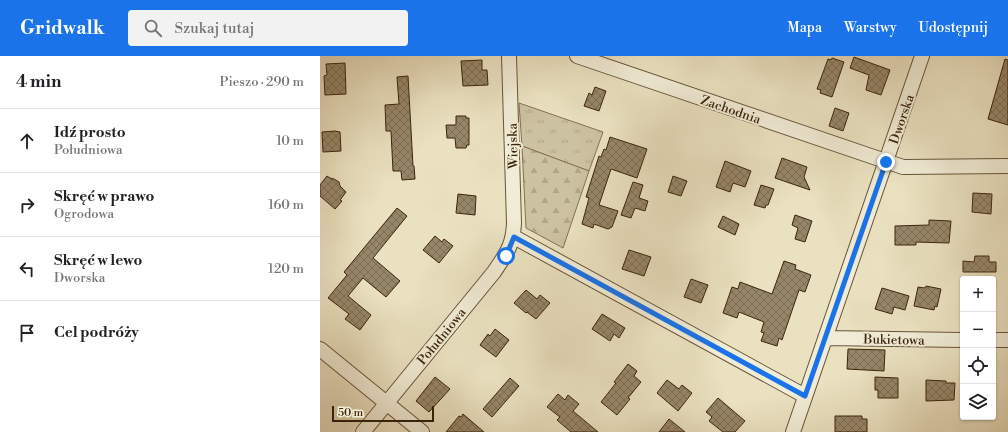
<!DOCTYPE html>
<html lang="pl">
<meta charset="utf-8">
<style>
body{margin:0;font-family:"Libre Bodoni",serif;background:#f2f2f2;color:#202124}
.controls{position:absolute;right:12px;bottom:12px;display:grid;overflow:hidden;border-radius:4px;box-shadow:0 1px 3px #0004}
.controls button{width:36px;height:36px;display:grid;place-items:center;padding:0;border:0;border-bottom:1px solid #e0e0e0;background:#fff;color:#202124;font:20px sans-serif}
.scale{position:absolute;left:12px;bottom:10px;width:102px;box-sizing:border-box;padding-left:4px;border:2px solid #3c240b;border-top:0;font-size:11px;line-height:14px;white-space:nowrap;color:#3c240b;-webkit-text-stroke:3px #f1ecd6;paint-order:stroke}
.stop{position:absolute;width:12px;height:12px;margin:-9px;border:3px solid #1a73e8;border-radius:50%;background:#fff}
.stop.end{background:#1a73e8;border-color:#fff;box-shadow:0 1px 4px #0008}
.list{margin:0;padding:0;list-style:none}
h2{display:flex;justify-content:space-between;align-items:center;height:52px;margin:0;padding:0 16px;font-size:17px}
h2 small{font-size:13px;font-weight:400;color:#757577}
.list li{display:grid;grid-template-columns:26px 1fr auto;gap:12px;align-items:center;box-sizing:border-box;height:64px;padding:0 16px;border-top:1px solid #e0e0e0}
.list b{display:block;font-size:15px;white-space:nowrap}
.list p{margin:0;font-size:13px;white-space:nowrap;color:#757577}
.list em{font-size:13px;font-style:normal;color:#757577}
.icon{flex:none;width:22px;height:22px;fill:none;stroke:currentColor;stroke-width:2;stroke-linecap:round;stroke-linejoin:round}
.map{position:relative;flex:none;width:688px;height:376px;overflow:hidden}
header{display:flex;align-items:center;gap:24px;box-sizing:border-box;height:56px;padding:0 20px;background:#1a73e8;color:#fff}
header strong{font-size:19px}
nav{display:flex;gap:22px;margin-inline-start:auto;font-size:14px}
.search{width:280px;height:36px;background:#f2f2f2;display:flex;align-items:center;gap:10px;box-sizing:border-box;padding:0 14px;border-radius:4px;color:#757577;font-size:15px}
main{display:flex}
aside{flex:1;background:#fff}
.map>svg:first-child{display:block}
.grass{fill:url(#grass-tufts);stroke:#847256}
.forest{fill:url(#forest-firs);stroke:#847256}
.building{fill:url(#building-cross-hatch);stroke:#3c240b}
.lines{fill:none;stroke-linecap:round;stroke-linejoin:round}
.minor-casing{stroke:#685338;stroke-width:16}
.minor{stroke:#f1ecd6;stroke-width:14}
.route{stroke:#1a73e8;stroke-width:5}
.labels{text-anchor:middle;stroke-width:4;stroke-linejoin:round;paint-order:stroke}
.street-label{font-size:13px;fill:#3c240b;stroke:#f1ecd6}
</style>
<header>
<strong>Gridwalk</strong>
<div class="search"><svg class="icon" aria-label="search" viewBox="0 0 24 24"><circle cx="10" cy="10" r="6"/><path d="M15 15l6 6"/></svg>Szukaj tutaj</div>
<nav><a>Mapa</a><a>Warstwy</a><a>Udostępnij</a></nav>
</header>
<main>
<aside>
<h2>4 min<small>Pieszo · 290 m</small></h2>
<ul class="list">
<li><svg class="icon" aria-label="ahead" viewBox="0 0 24 24"><path d="M12 20V5M6 11l6-6 6 6"/></svg><div><b>Idź prosto</b><p>Południowa</p></div><em>10 m</em></li>
<li><svg class="icon" aria-label="right" viewBox="0 0 24 24"><path d="M7 20v-9h11M14 6l5 5-5 5"/></svg><div><b>Skręć w prawo</b><p>Ogrodowa</p></div><em>160 m</em></li>
<li><svg class="icon" aria-label="left" viewBox="0 0 24 24"><path d="M17 20v-9H6M10 6l-5 5 5 5"/></svg><div><b>Skręć w lewo</b><p>Dworska</p></div><em>120 m</em></li>
<li><svg class="icon" aria-label="arrive" viewBox="0 0 24 24"><path d="M6 21V4h12l-3 4 3 4H6"/></svg><div><b>Cel podróży</b></div></li>
</ul>
</aside>
<div class="map">
<svg width="688" height="376" viewBox="0 0 688 376">
<defs>
<pattern id="grass-tufts" width="24" height="20" patternUnits="userSpaceOnUse"><rect width="24" height="20" fill="#ccc1a1"/><path d="M3 7l-1-3M5 7V3M7 7l1-3M15 17l-1-3M17 17v-4M19 17l1-3" fill="none" stroke="#b0a689"/></pattern>
<pattern id="forest-firs" width="22" height="20" patternUnits="userSpaceOnUse"><rect width="22" height="20" fill="#ccc1a1"/><path d="M5 1l3.5 6h-7zM16 11l3.5 6h-7z" fill="#b0a689"/></pattern>
<pattern id="building-cross-hatch" width="8" height="8" patternUnits="userSpaceOnUse"><rect width="8" height="8" fill="#968669"/><path d="M0 0l8 8M0 8l8-8" fill="none" stroke="#7c6d55"/></pattern>
</defs>
<rect width="100%" height="100%" fill="#eae1c0"/>
<filter id="stains"><feTurbulence type="fractalNoise" baseFrequency=".005" numOctaves="4"/><feColorMatrix values="0 0 0 0 .2 0 0 0 0 .09 0 0 0 0 .02 0 0 0 .5 -.17"/></filter>
<radialGradient id="worn" r=".72"><stop offset=".6" stop-color="#630" stop-opacity="0"/><stop offset="1" stop-color="#630" stop-opacity=".3"/></radialGradient>
<path class="grass" d="M199,47L283,76L269,115L202,90Z"/>
<path class="forest" d="M202,90L269,115L243,192L206,172Z"/>
<path class="building" d="M534,1L570,14L561,39L546,34L549,19L530,12Z
M512,2L524,6L512,41L500,37L501,34L497,33L508,3L511,4Z
M685,3L688,4V69L668,63Z
M162,4V14H167L168,29L143,30L141,5Z
M25,7L26,38L5,39L4,20L7,19L6,8Z
M88,20L93,110H94L95,123L82,124L81,115H73L71,75H66L65,49L79,48L77,21Z
M275,31L286,35L279,55L264,50L269,37L272,39Z
M515,52L529,57L523,75L509,70Z
M136,60H146V62H149V89H147L146,92H136L135,82H127L126,69H136Z
M15,75L20,76L21,95L3,96L2,76Z
M290,81L327,93L317,122L291,113L279,149L298,155L292,171L288,173L274,168L273,172L262,168L269,142L266,141L279,100L281,101L284,93L286,94Z
M462,102L487,111L484,121L490,134L455,122Z
M405,105L431,115L425,131L413,127L410,136L396,131Z
M7,120L10,122L14,123L19,126L20,130L26,136L20,144L22,145L15,153L0,140V129Z
M353,120L367,125L361,140L348,136Z
M313,126L323,129L319,142L328,145L325,155L315,152L311,162L301,159Z
M441,129L454,133L448,149H446L445,152L434,149Z
M653,137L672,138L671,158L652,156Z
M138,138L156,140L155,159L136,157Z
M77,152L87,160L53,202L80,225L66,241L43,222L28,240L51,259L40,274L25,263L29,258L8,242L27,219L24,216Z
M475,159L492,165L485,186L475,183L478,172L472,169Z
M403,160L419,168L415,179L398,171Z
M609,164L631,165L629,187L596,186V189H575V170L609,169Z
M115,180L122,186L124,183L133,190L119,207L103,194Z
M309,194L331,201L324,220L302,213Z
M655,200H669V206H676V216H643V205L654,206Z
M464,205L476,209L475,213L491,219L485,236L479,234L462,284L459,282L457,290L441,285L444,277L441,276L444,266L419,256L417,262L403,257L412,231L418,233L420,226L452,238Z
M371,223L388,229L381,247L364,241Z
M606,230L621,233L617,251L615,250L614,254L594,250L598,231L605,232Z
M562,232L589,240L585,254L574,251L572,258L555,253Z
M206,234L217,243L220,239L230,247L216,263L207,256L206,257L194,247Z
M282,258L305,272L299,282L294,278L290,285L272,273Z
M175,273L189,284L176,301L160,289L168,278L170,280Z
M528,293L565,294L564,315L527,313Z
M308,308L317,315L314,320L321,326L308,342L310,343L297,359L281,346L296,327L294,326Z
M115,321L130,333L109,356L96,345Z
M555,321L578,322V342H558V334H555Z
M190,322L199,330L172,361L163,353Z
M347,324L359,333L362,329L372,337L358,355L337,337Z
M606,324L626,325V327H635L634,344L606,345Z
M238,338L245,344L248,339L259,348L253,355L278,376H251L237,364L240,361L227,351Z
M398,342L425,365L415,376H403L389,365L392,361L386,356Z
M143,358L164,376H126L139,360L141,361Z
M515,360H542V363H547V376H515Z
M349,363L365,376H339Z"/>
<g class="lines">
<defs>
<path id="minor" d="M257,0L583,111L688,110
M194,181L485,340
M505,282L643,284
M673,284H688
M0,293L102,376
M43,376L174,216C186,198 193,190 194,167L189,0
M473,376L602,0"/>
</defs>
<use href="#minor" class="minor-casing"/>
<use href="#minor" class="minor"/>
</g>
<g class="lines">
<path class="route" d="M186,200L194,181L485,340L566,106"/>
</g>
<g class="labels">
<g class="street-label">
<text transform="translate(411 53) rotate(19)" y="5">Zachodnia</text>
<text transform="translate(581 63) rotate(-71)" y="5">Dworska</text>
<text transform="translate(192 90) rotate(-91)" y="5">Wiejska</text>
<text transform="translate(121 280) rotate(-51)" y="5">Południowa</text>
<text transform="translate(574 283) rotate(1)" y="5">Bukietowa</text>
</g>
</g>
<rect width="100%" height="100%" filter="url(#stains)"/>
<rect width="100%" height="100%" fill="url(#worn)"/>
</svg>
<div class="controls">
<button>+</button>
<button>−</button>
<button><svg class="icon" aria-label="locate" viewBox="0 0 24 24"><circle cx="12" cy="12" r="6"/><path d="M12 2v4M12 18v4M2 12h4M18 12h4"/></svg></button>
<button><svg class="icon" aria-label="layers" viewBox="0 0 24 24"><path d="M12 4l9 5-9 5-9-5zM3 14l9 5 9-5"/></svg></button>
</div>
<div class="scale">50 m</div>
<div class="stop" style="left:186px;top:200px"></div>
<div class="stop end" style="left:566px;top:106px"></div>
</div>
</main>
